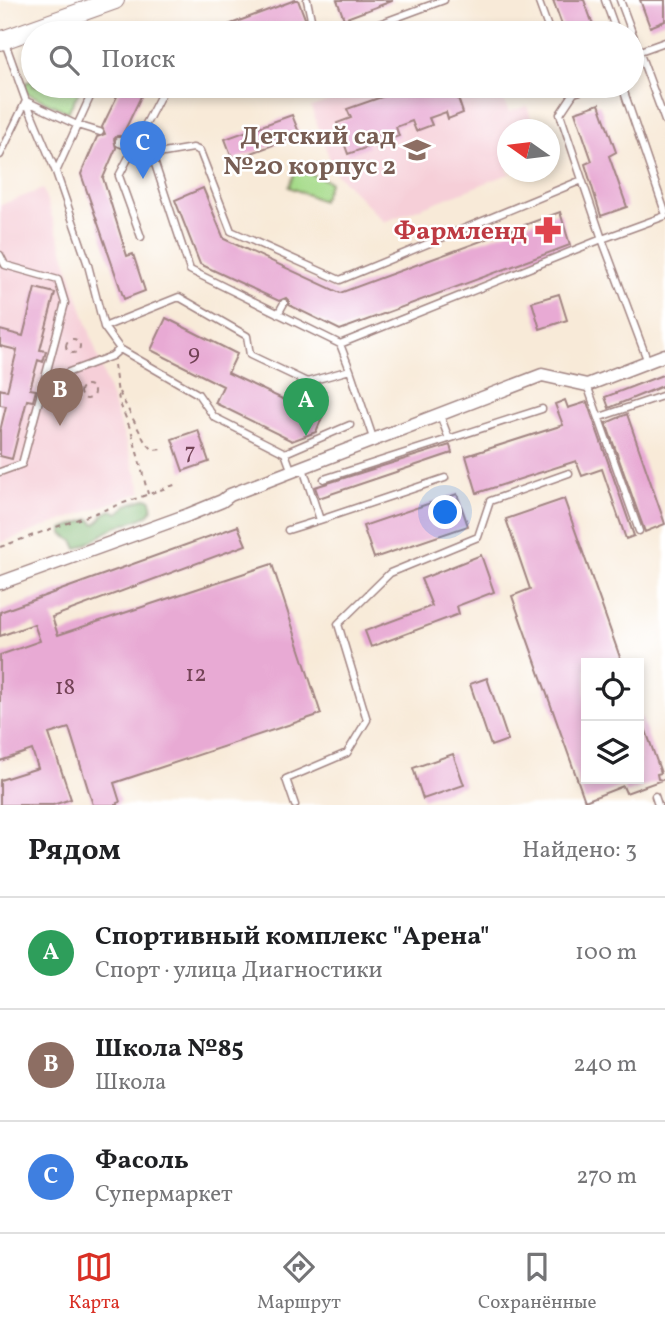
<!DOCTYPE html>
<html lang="ru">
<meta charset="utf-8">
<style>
body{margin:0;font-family:Vollkorn,serif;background:#f2f2f2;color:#202124}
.controls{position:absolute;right:21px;bottom:21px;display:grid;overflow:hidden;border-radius:0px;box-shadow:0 4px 10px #0003}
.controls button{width:63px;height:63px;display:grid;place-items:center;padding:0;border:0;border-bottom:2px solid #e0e0e0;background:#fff;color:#202124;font:35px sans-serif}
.compass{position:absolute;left:497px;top:119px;width:63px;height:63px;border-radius:50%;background:#fff;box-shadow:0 4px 10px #0003;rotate:284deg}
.you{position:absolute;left:446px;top:513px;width:24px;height:24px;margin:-18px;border:5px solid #fff;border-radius:50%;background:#1a73e8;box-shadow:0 0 0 10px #1a73e833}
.badge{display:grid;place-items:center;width:46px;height:46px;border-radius:50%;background:#d93025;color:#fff;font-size:23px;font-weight:700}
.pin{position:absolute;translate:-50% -58px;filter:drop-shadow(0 2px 4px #0008)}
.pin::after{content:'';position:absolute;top:37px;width:24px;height:21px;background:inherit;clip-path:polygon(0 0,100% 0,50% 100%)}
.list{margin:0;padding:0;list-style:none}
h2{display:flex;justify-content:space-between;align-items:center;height:91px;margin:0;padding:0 28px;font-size:30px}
h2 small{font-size:23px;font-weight:400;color:#757577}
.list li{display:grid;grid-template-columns:46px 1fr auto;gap:21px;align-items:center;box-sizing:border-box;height:112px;padding:0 28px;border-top:2px solid #e0e0e0}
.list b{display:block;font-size:26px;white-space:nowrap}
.list p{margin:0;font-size:23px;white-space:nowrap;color:#757577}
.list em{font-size:23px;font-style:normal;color:#757577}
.icon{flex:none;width:38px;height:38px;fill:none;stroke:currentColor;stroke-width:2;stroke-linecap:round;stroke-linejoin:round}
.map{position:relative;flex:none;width:665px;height:805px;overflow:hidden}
.search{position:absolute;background:#fff;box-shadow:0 4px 10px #0003;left:21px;right:21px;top:21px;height:77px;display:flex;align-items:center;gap:18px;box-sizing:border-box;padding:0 24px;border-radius:38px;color:#757577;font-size:26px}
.sheet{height:427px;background:#fff}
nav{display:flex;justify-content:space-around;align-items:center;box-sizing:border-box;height:98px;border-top:2px solid #e0e0e0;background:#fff;font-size:19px;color:#757577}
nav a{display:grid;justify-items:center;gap:4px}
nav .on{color:#d93025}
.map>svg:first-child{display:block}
.built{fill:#f6cfd8}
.green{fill:#a6db8a;stroke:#787d5a;stroke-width:2}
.forest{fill:#84bb76;stroke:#676d50;stroke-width:2}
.building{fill:#e8aad4}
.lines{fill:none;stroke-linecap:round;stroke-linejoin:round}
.lane-casing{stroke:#a18482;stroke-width:9}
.street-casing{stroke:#a18482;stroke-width:15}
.secondary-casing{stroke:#a18482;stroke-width:20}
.path{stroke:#a18482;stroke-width:2;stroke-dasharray:5 5;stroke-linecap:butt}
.lane{stroke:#fff;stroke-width:6}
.street{stroke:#fff;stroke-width:12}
.secondary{stroke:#fff;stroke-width:18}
.labels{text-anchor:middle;stroke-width:5;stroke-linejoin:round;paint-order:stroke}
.number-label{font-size:23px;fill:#724255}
.education-label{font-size:26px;font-weight:bold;fill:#785e54;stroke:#fff;text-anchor:end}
.health-label{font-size:26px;font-weight:bold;fill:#be3a42;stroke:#fff;text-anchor:end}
</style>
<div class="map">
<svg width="665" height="805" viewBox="0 0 665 805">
<rect width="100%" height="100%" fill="#fff"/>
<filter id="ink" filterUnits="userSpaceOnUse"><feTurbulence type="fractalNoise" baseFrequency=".0143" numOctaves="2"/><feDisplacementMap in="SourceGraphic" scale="14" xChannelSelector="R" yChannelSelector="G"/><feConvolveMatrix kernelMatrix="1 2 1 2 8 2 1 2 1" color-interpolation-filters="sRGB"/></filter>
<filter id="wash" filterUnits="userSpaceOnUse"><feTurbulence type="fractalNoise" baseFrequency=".00686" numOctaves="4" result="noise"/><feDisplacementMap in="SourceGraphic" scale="28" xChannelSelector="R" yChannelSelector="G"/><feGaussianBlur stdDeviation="1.57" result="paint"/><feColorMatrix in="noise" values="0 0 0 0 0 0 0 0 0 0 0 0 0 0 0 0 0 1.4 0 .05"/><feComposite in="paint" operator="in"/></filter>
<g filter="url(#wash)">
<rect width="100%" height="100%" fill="#f8ead8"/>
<path class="built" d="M374,86H498L509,112L527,106L535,129L508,130V172H514L384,222L334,171L311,107Z
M43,189L142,492L0,543V205Z"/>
<path class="green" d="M33,80V86H82L68,112L27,93L23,84Z
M297,168L330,182L322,201L289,187Z"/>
<path class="forest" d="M147,498L150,499C153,505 154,509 149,514C139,522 122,523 112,529C100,536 90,543 77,549L74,542L63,534L62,529L90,519L95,524L100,520L103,514L112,510L118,513L127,505Z"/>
<g id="blocks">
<path class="building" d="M295,0H298L306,21L272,33H207Z
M337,0H392V1L344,19Z
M553,0H584L596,33H565Z
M640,0H665V21L650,27Z
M122,86H146L122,136H117L114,139L116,148L103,178L127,256L133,254L145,291L124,299L81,174L97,137L105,134L102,127Z
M413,86H454L463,113L448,119L446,112L429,118L432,125L416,131L412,121L396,127L399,136L385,141L382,133L365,139L368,147L348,154L337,123L351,118L347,109Z
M599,104L616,152L609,156L627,207L601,216L585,164L592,161L575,112Z
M292,115L300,135L233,160L225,139Z
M203,188L224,239L340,293L560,212L570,245L340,330L289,305V301L286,298L279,301L200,264L175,200Z
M35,288L55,293L40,350L46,351L43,362L38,360L30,389L36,390L33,401L27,400L12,459L0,456V431L6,406L0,405V389L7,391L17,350L0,346V330L23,336Z
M559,294L567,320L540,329L532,302Z
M166,318L237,354L228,373L297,406L302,397L314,402L313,409L324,413L316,432L292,441L215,403L223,386L151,350Z
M665,374V385L609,408L605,397Z
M565,400L568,408L587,402L634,536L626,539L602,469L582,476L576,461L477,493L466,456L563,425L555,404Z
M627,414L665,524L645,532L606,423Z
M198,430L209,462L183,471L172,439Z
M450,445L452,453L319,498L315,487Z
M457,494L468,526L374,558L363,526Z
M564,499L622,663H586V779H639L640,714L661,773L657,774L658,779L662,780L626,793L623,786L585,801L512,596L530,589L506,519Z
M238,526L246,545L52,617L58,635L272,564L321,714L114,783L120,802L117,803L118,805H93L69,728L49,734L71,799L53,805H0V780L38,768L32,750L0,761V655L40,641L34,624L0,636V612Z
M481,555L494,592L457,606L459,614L371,647L365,631L432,606L421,579Z
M487,678L508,740L491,746L470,684Z
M453,754L464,785L423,799L413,768Z"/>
</g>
</g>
<g filter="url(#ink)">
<use href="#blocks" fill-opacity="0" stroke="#a18482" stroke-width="2"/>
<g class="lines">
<defs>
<path id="lane" d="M307,0L314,33
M538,0L550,33
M605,0L617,33
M620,0L665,121
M355,33L444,0
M4,40L26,101L77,125L100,132
M640,51L665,42
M95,86L56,172L88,265L104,327L120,349L198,394L214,417L285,453L292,472
M622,86L665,212
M574,93L597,86
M26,101L56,172
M119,141V143L152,155L190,270L340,344L602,239L560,114L574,93L571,86
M0,155L26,101
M152,155L193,148L200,151L231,231L340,280L582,180
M141,237L119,176L165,87L168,86
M0,255L5,265L58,280L65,303L22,464L0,472
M278,314L284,303
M104,327L179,297L247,336L250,355L307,382L350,370L340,344
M648,362L602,239L665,216
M350,370L374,441
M45,381L112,356L120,349
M587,385L639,531
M440,415L449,439
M600,417L665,395
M285,453L350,425
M303,468L320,520L445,478
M324,479L542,409
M288,530L320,520
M655,796L658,805
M295,805L286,779L347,753L367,720L338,624L390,573L478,537L490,501L569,473"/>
<path id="street" d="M0,583L188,515L222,501L230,495L542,375L587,385L665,355"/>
<path id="secondary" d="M0,41L115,0"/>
</defs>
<use href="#lane" class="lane-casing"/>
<use href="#street" class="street-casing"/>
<use href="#secondary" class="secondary-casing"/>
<path class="path" d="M66 346a7 7 0 1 1 14 0a7 7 0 1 1-14 0Z
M114,365L119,401L132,433L148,494
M80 392a7 7 0 1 1 14 0a7 7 0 1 1-14 0Z
M61,385L79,389
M119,392L144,440L153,450L164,449
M0,547L177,484"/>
<use href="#lane" class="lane"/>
<use href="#street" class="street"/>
<use href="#secondary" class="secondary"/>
</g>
</g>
<defs>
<symbol id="school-bare" viewBox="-9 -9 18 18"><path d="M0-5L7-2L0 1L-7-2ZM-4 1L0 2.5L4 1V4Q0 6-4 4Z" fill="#8d6e63" stroke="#fff" stroke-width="2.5" paint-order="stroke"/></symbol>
<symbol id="pharmacy-bare" viewBox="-9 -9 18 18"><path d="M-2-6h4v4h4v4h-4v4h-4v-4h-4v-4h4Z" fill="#e0444e" stroke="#fff" stroke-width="2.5" paint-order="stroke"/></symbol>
</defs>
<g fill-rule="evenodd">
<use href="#school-bare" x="398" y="131" width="38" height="38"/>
<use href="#pharmacy-bare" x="529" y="211" width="38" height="38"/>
</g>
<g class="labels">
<g class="number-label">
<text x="194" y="360">9</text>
<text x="190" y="459">7</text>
<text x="196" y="681">12</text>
<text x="65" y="694">18</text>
</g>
<g class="education-label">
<text x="396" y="144">Детский сад<tspan x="396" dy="30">№20 корпус 2</tspan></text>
</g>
<g class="health-label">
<text x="527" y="239">Фармленд</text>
</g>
</g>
</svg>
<div class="controls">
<button><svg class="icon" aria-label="locate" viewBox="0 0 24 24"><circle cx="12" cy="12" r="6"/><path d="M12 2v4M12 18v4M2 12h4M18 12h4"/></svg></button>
<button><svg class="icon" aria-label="layers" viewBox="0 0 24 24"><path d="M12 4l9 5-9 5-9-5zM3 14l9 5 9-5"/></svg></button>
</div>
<svg class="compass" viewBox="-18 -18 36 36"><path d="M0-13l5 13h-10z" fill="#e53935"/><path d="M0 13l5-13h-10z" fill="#757577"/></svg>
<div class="you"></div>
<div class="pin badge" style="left:306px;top:436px;background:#2e9e5b">A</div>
<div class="pin badge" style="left:60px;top:426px;background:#8d6e63">B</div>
<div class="pin badge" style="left:143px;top:179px;background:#3f7fe0">C</div>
<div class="search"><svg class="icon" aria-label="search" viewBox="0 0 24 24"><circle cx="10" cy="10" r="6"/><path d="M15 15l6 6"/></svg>Поиск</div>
</div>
<section class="sheet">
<h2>Рядом<small>Найдено: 3</small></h2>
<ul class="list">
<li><span class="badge" style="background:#2e9e5b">A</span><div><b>Спортивный комплекс &quot;Арена&quot;</b><p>Спорт · улица Диагностики</p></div><em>100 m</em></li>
<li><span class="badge" style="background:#8d6e63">B</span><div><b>Школа №85</b><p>Школа</p></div><em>240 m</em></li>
<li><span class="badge" style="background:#3f7fe0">C</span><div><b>Фасоль</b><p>Супермаркет</p></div><em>270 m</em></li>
</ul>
</section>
<nav>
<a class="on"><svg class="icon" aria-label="map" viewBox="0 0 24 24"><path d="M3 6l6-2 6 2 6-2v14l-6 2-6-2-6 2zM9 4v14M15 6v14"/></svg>Карта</a>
<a><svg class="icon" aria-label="directions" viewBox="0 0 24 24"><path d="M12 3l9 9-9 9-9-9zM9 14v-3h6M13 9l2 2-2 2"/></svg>Маршрут</a>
<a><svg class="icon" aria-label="saved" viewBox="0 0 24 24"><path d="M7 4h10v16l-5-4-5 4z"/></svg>Сохранённые</a>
</nav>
